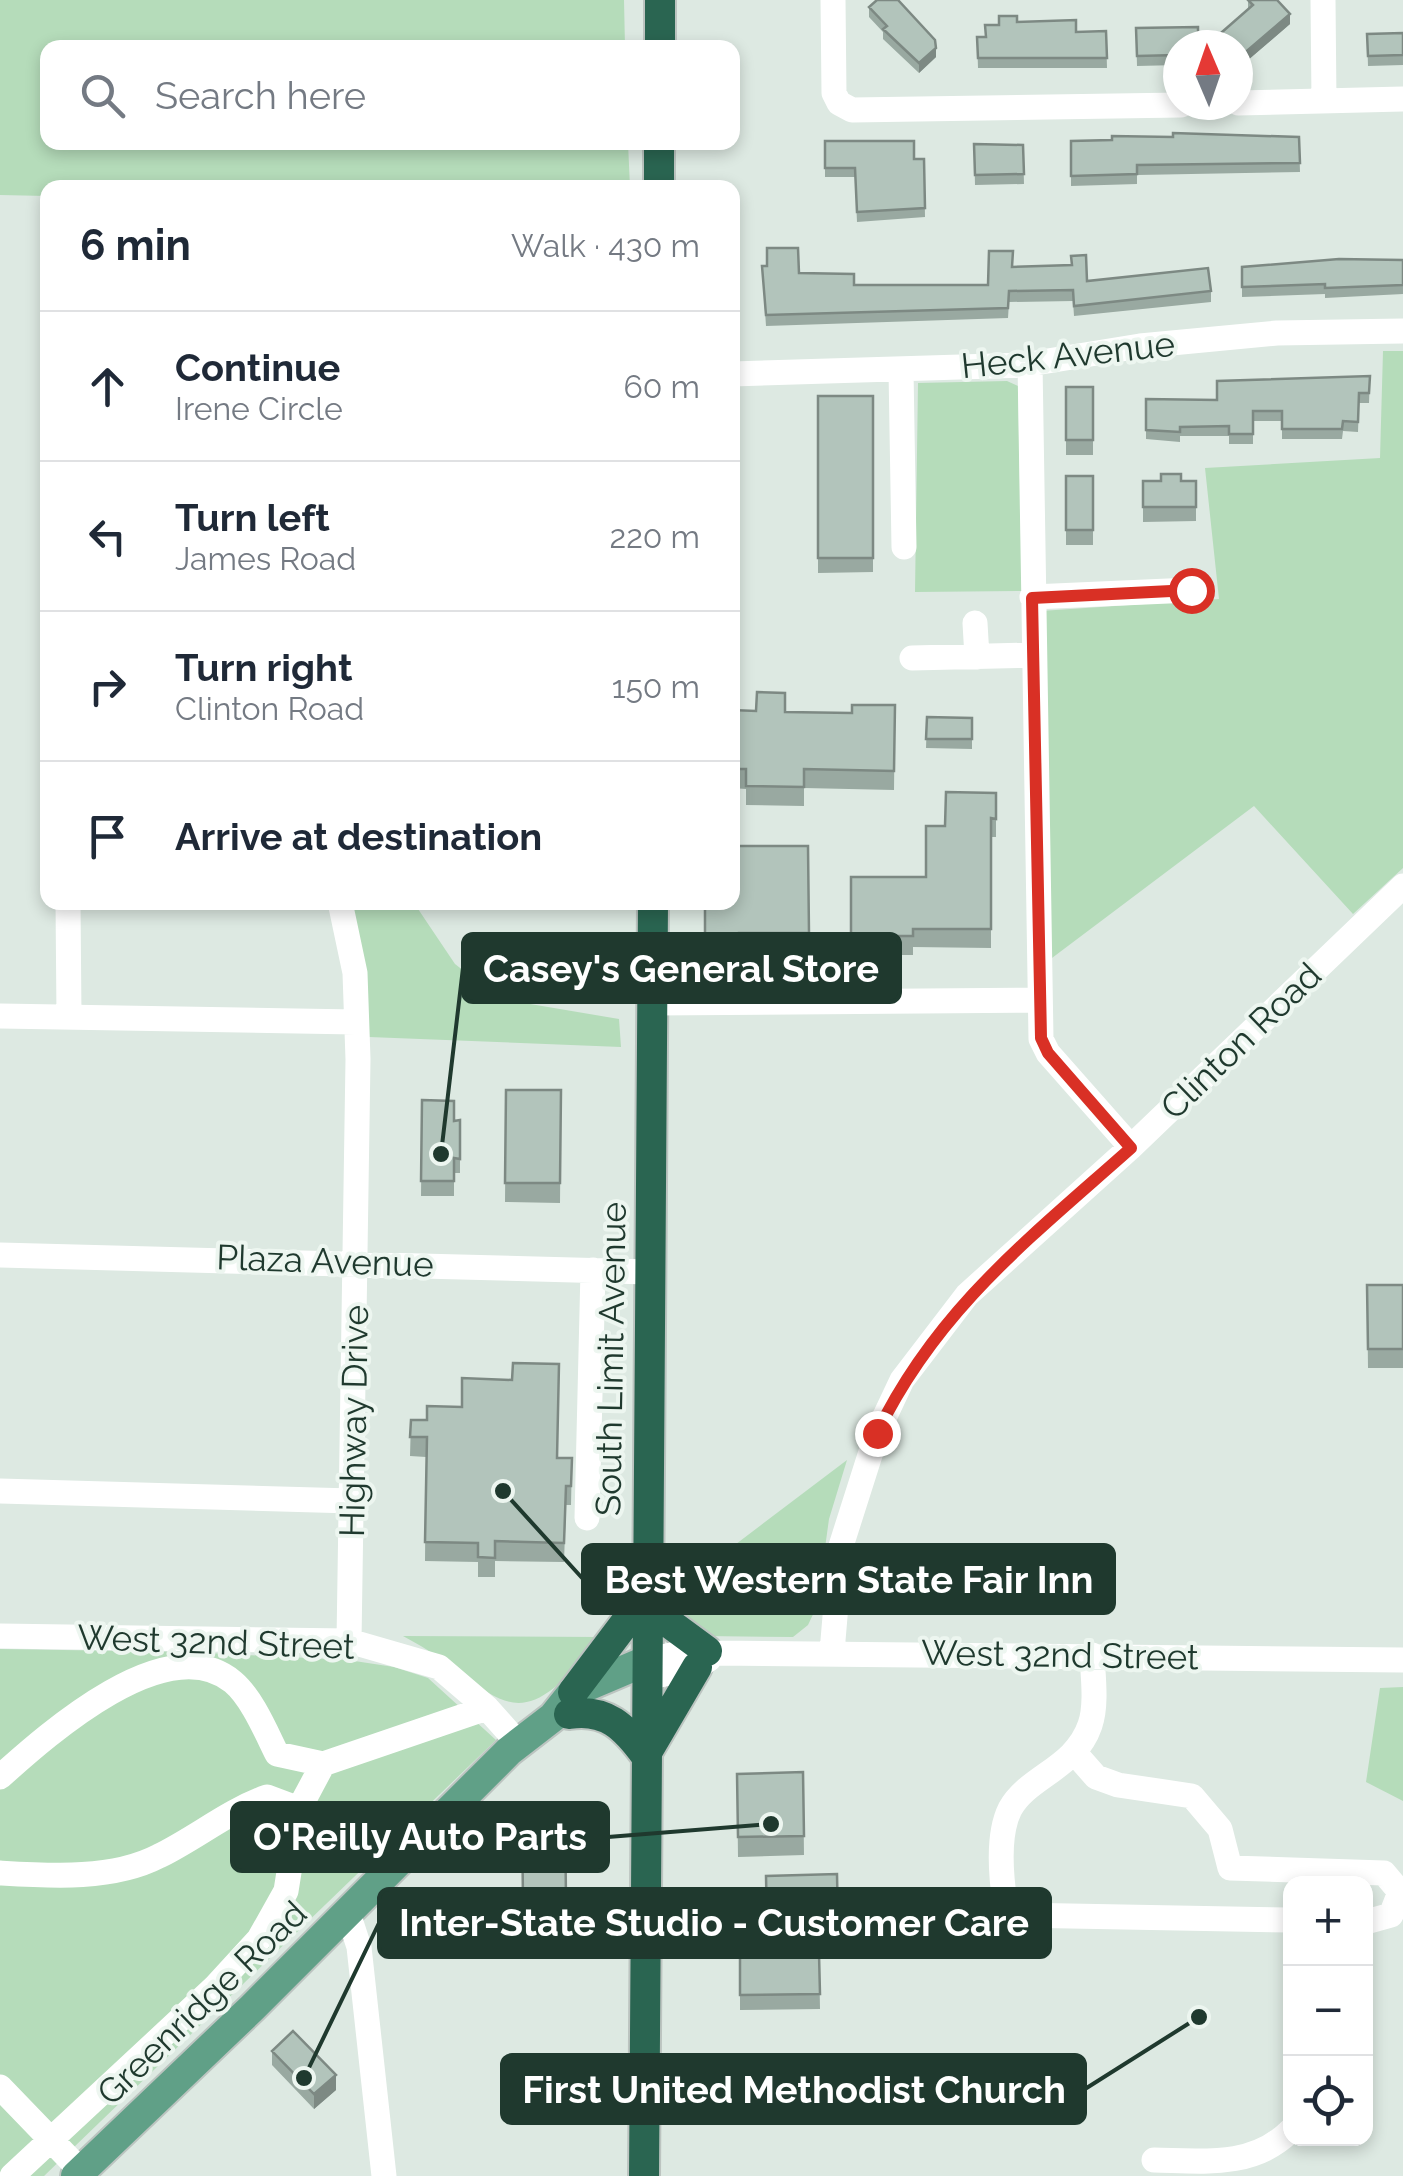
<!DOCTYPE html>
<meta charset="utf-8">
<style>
body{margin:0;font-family:Raleway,sans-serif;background:#f6f6f7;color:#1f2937}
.controls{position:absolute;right:30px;bottom:30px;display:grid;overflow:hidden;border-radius:20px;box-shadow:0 5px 15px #0003}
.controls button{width:90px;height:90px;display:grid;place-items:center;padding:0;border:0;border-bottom:2px solid #e0e1e3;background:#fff;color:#1f2937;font:50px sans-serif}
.compass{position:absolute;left:1163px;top:30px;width:90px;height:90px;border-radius:50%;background:#fff;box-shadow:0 5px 15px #0003;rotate:358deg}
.stop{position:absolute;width:30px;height:30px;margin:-22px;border:8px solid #d93025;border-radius:50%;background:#fff}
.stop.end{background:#d93025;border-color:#fff;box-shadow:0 2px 10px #0008}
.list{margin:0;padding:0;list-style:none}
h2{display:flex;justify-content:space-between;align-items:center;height:130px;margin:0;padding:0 40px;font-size:42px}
h2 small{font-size:32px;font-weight:400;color:#747a83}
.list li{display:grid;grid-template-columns:65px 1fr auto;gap:30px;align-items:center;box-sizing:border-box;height:150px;padding:0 40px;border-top:2px solid #e0e1e3}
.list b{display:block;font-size:38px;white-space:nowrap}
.list p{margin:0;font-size:32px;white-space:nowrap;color:#747a83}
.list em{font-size:32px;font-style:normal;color:#747a83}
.icon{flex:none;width:55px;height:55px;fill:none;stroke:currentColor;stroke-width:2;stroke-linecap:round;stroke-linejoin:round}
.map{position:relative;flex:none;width:1403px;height:2176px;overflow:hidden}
.search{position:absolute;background:#fff;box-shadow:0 5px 15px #0003;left:40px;top:40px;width:700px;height:110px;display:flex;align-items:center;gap:25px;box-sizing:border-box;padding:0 35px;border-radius:20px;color:#747a83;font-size:38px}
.panel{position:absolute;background:#fff;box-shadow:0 5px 15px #0003;left:40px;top:180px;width:700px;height:730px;border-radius:20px}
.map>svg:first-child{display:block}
.green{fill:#b5dcba}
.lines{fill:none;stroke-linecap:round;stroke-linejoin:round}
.major-casing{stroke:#bcc4c0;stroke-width:34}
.highway-casing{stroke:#bcc4c0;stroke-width:34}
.minor{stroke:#fff;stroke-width:25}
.major{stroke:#60a087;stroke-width:30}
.highway{stroke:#2a6551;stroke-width:30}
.wall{fill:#99a9a1}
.shaded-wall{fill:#7d8983}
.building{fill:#b2c4bb;stroke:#7d8983;stroke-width:2.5}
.route{stroke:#d93025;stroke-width:12}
.labels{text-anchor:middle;stroke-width:8;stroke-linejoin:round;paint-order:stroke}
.street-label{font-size:35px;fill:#1f392e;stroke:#edf6f0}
.leader{fill:none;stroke:#1f392e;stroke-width:4}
.callout-dot{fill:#1f392e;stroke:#edf6f0;stroke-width:4}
.callout{fill:#1f392e;stroke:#1f392e;stroke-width:4}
.callout-label{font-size:38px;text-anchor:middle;font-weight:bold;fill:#fff}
</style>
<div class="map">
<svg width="1403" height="2176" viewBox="0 0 1403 2176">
<rect width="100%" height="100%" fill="#dde9e2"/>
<path class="green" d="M0,0H624L625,47L48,48V142L628,143L630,187L48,188L47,196L0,195Z
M1383,351H1403V868L1353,914L1254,806L1040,967L1041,611L1219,599L1205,468L1380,458Z
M1007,381L1018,386L1022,591L915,592L918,383Z
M344,903H414L455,964L500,999L619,1019L621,1047L369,1037Z
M847,1460L829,1519L817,1606L808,1625L793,1637L704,1636L671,1612L670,1594Z
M403,1636L600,1637C510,1757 499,1686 403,1636Z
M0,1649L188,1652L348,1660L394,1667L428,1678L496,1740L44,2176H0Z
M1403,1687V1801L1366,1782L1380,1688Z"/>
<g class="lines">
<defs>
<path id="major" d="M76,2176L252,2008L509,1751L553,1717L573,1692L646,1661"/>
<path id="highway" d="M660,48V0
M659,188V142
M573,1692L647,1594L669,1623L707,1651
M569,1714C606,1708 625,1727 646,1756
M649,1749L697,1667
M644,2176L653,902"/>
</defs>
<use href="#major" class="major-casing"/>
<use href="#highway" class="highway-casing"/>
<path class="minor" d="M833,0L834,93L839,103L852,110L1181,105
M1323,0L1324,101
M1238,103L1403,99
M1030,363L1041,1039L1048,1053L1131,1147
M901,370L904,547
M732,374L1023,365L1140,346L1277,333L1403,331
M1032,597L1191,590
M975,623L977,657
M912,658L1033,655
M68,902L69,1017
M340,902L355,973L358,1059L349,1641
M652,1003L1038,1000
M0,1016L356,1022
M0,1255L649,1272
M0,1491L352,1501
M587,1518L593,1270
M0,1636L349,1641L439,1667L487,1708L519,1744
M832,1652L841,1546L877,1433L902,1380L967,1295L1131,1147L1403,886
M1092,1655C1093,1676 1097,1705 1090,1725C1075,1769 1028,1776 1010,1809C997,1835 1001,1876 1005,1903L1016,1915L1290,1920
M646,1661L697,1649L717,1653L1403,1660
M646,1678L697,1667L709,1659
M1074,1752L1096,1777L1118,1785L1192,1796L1220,1829L1230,1868L1384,1873L1400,1892L1391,1915L1366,1922
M0,1777C47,1735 167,1627 233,1682C252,1698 266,1732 277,1754L323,1764
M0,1873C51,1876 113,1880 159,1856C196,1838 228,1811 267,1797L299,1809
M348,1913L359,1947L384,2176
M0,2087L81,2171
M1154,2160C1203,2161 1253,2168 1290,2131
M12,2176L215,1987L259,1939L286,1891L299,1809L323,1764L487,1708"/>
<use href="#major" class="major"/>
<use href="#highway" class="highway"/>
</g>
<path class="wall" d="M1248,0L1290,24L1241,66L1238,63V45H1223L1221,43V33L1248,10Z
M869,7L936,57L919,73L883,39V32L869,17Z
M1017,22L1076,32L1106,31L1107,68H978L977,37H985Z
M1136,28L1178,45V65L1137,66Z
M1403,33V65L1368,66L1367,34Z
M1173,137H1299L1300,172L1137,175V184L1071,186V141Z
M825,141L914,159H924L925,217L857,222L855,177H825Z
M974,144L1023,145L1024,184L975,185Z
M1403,260V294L1325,298V294L1242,297V267Z
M762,266L854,285H988L1013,267L1087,281L1211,291V302L1074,316L1073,301L1009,302L1008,318L766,326Z
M1370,376L1369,403H1359L1358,432L1343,431L1342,439H1282V421H1253V444H1229V436H1180V442L1146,439V399L1217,400Z
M1066,387H1093V455H1066Z
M818,396H873V572L818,573Z
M1066,476H1093V545H1066Z
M1143,481H1196V521L1143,522Z
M895,705L894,790L804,788V806L746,805V789L732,788V710L852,713Z
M927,717L972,718V749L926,748Z
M996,793V837H991V948L913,947V955H892V970H851V877H926L945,826Z
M808,846L809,952H739L738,977H705V902Z
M506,1090H561L560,1203L505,1202Z
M422,1100L454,1121L460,1135V1173H454V1196H421Z
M1367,1285H1403V1368H1368Z
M512,1380L557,1458H572L571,1505H566L564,1562L495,1561V1577H478V1562L425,1561L426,1457L410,1456L411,1420H427L462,1407Z
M979,1551L1009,1552L1008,1607H979Z
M803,1772L804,1855L738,1857L737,1774Z
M565,1816L566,1914L523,1915L522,1817Z
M837,1874L838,1939L767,1941L766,1876Z
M819,1954L820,2009L740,2010V1955Z
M272,2051L336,2090L314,2109L272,2065Z"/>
<path class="shaded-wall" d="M1290,14V24L1241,66V56Z
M936,48V57L919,73V63Z
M336,2075V2090L314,2109V2094Z"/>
<path class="building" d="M877,0H898L935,40L936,48L919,63L883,29L887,26L869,7Z
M1248,0H1277L1290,14L1241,56L1238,53V45H1231L1221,33L1253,5Z
M999,16H1017V22L1076,20V32L1106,31L1107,58H978L977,37H986L985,25H999Z
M1198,27V45H1178V55L1137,56L1136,28Z
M1403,33V55L1368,56L1367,34Z
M1173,133L1299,137L1300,163L1137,165V174L1071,176V141L1112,140V136L1173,137Z
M825,141H914V159H924L925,208L857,212L855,168H825Z
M974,144L1023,145L1024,174L975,175Z
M767,248H798L799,273L854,274V285H988L989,251H1013L1012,267L1072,265L1071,256L1086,255L1087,281L1208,268L1211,291L1074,306L1073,290L1009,291L1008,308L766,315L762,266H767Z
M1339,259L1403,260V285L1325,288V284L1242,287V267Z
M1370,376L1369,393H1359L1358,422L1343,421L1342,429H1282V411H1253V434H1229V426L1180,427V432L1146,430V399L1217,400V381Z
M1066,387H1093V440H1066Z
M818,396H873V558H818Z
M1161,474H1181V481H1196V507H1143V481H1161Z
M1066,476H1093V530H1066Z
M757,692L785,693V712L852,713V705H895L894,771L804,769V787L746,786V769H732V710L756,711Z
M927,717L972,718V739H926Z
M946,792L996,793V819L991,818V929H913V936H892V952H851V877H926V826H945Z
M732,846H808L809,933H739L738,957H705V902H732Z
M506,1090H561L560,1183H505Z
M422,1100L454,1101V1121L460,1120V1159L454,1158V1181H421Z
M1367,1285H1403V1349H1368Z
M513,1363L559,1364L557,1458H572L571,1486H566L564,1543L495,1541V1558L478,1557V1543L425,1542L427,1437H410L411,1420H427V1406L462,1407V1378L512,1380Z
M803,1772L804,1836L738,1837L737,1774Z
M565,1816L566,1899L523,1900L522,1817Z
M837,1874L838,1924L767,1926L766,1876Z
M819,1954L820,1994L740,1995V1955Z
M293,2031L336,2075L314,2094L272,2051Z"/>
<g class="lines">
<path class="route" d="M877,1433C937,1309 1031,1237 1131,1148L1048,1053L1041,1038L1032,598L1191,590"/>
</g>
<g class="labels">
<g class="street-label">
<text transform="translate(1068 355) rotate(-6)" y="12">Heck Avenue</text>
<text transform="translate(1241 1041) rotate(-44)" y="12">Clinton Road</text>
<text transform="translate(325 1261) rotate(2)" y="12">Plaza Avenue</text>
<text transform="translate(611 1359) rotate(-89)" y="12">South Limit Avenue</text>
<text transform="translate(354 1421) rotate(-89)" y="12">Highway Drive</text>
<text transform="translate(216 1642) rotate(2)" y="12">West 32nd Street</text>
<text transform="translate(1060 1655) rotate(1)" y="12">West 32nd Street</text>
<text transform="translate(202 2003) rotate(-44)" y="12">Greenridge Road</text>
</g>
</g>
<path class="leader" d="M441 1154L463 968M503 1491L583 1579M771 1824L608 1837M304 2078L379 1923M1199 2017L1085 2089"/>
<g class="callout-dot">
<circle cx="441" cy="1154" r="10"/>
<circle cx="503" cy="1491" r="10"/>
<circle cx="771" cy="1824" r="10"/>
<circle cx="304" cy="2078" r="10"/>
<circle cx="1199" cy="2017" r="10"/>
</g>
<g class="callout">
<rect x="463" y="934" width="437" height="68" rx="10"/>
<rect x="583" y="1545" width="531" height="68" rx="10"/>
<rect x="232" y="1803" width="376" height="68" rx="10"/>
<rect x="379" y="1889" width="671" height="68" rx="10"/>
<rect x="502" y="2055" width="583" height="68" rx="10"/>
</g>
<g class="callout-label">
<text x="681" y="982">Casey's General Store</text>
<text x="849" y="1593">Best Western State Fair Inn</text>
<text x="420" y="1850">O'Reilly Auto Parts</text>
<text x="714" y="1936">Inter-State Studio - Customer Care</text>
<text x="794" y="2103">First United Methodist Church</text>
</g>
</svg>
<div class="controls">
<button>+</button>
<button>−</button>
<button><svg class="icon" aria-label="locate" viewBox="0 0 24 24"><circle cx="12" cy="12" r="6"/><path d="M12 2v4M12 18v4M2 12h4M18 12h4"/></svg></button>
</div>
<svg class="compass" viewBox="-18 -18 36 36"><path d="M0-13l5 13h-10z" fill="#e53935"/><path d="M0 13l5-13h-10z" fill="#747a83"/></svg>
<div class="stop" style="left:1191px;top:590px"></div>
<div class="stop end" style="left:877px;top:1433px"></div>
<div class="search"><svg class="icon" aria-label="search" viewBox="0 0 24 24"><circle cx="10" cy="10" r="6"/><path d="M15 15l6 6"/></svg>Search here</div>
<section class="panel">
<h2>6 min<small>Walk · 430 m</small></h2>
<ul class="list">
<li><svg class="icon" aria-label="ahead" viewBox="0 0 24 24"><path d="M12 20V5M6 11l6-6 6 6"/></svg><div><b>Continue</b><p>Irene Circle</p></div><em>60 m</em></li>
<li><svg class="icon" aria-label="left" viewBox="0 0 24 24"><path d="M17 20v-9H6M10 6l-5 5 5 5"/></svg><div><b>Turn left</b><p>James Road</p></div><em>220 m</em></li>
<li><svg class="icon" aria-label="right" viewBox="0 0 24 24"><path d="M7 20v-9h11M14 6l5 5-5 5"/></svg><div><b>Turn right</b><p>Clinton Road</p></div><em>150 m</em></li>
<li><svg class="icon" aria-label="arrive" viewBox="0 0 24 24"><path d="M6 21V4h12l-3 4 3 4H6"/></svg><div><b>Arrive at destination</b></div></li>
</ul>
</section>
</div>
